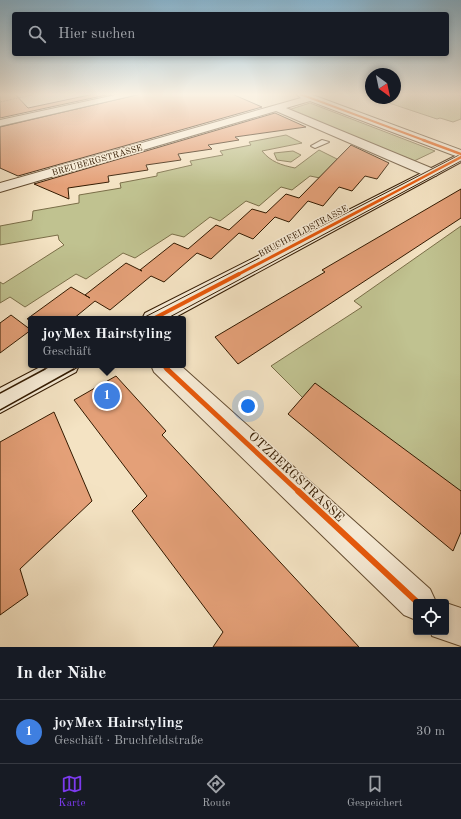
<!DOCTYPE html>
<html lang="de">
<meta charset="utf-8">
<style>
body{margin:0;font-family:"Old Standard TT",serif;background:#242831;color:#f1f3f6}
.controls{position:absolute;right:12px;bottom:12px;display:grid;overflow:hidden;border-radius:4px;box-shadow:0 2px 6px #0003}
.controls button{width:36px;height:36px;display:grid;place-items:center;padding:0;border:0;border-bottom:1px solid #363941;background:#171b24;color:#f1f3f6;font:20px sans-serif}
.compass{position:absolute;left:365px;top:68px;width:36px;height:36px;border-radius:50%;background:#171b24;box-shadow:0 2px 6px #0003;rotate:147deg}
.you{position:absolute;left:248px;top:406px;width:14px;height:14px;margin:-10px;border:3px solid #fff;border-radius:50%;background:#1a73e8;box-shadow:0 0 0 6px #1a73e833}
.badge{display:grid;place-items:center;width:26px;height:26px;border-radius:50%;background:#7c3aed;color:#fff;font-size:13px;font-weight:700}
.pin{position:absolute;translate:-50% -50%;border:2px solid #fff;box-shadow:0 1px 4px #0006}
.popup{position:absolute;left:28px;top:316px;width:158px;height:52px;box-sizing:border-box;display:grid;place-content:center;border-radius:4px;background:#171b24;filter:drop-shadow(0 1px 3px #0005);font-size:13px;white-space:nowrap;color:#9ea1a6}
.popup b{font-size:15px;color:#f1f3f6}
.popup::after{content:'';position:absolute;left:50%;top:100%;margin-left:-8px;border:8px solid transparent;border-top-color:#171b24}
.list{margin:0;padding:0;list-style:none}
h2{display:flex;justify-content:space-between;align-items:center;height:52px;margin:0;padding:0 16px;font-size:17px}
h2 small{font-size:13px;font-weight:400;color:#9ea1a6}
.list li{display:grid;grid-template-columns:26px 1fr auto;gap:12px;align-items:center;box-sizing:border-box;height:64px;padding:0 16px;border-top:1px solid #363941}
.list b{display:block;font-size:15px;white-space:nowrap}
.list p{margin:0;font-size:13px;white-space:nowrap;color:#9ea1a6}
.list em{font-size:13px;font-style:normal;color:#9ea1a6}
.icon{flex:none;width:22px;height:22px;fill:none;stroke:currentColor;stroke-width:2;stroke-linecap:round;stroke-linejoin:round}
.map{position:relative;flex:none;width:461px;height:647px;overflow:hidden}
.search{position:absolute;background:#171b24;box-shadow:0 2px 6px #0003;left:12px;right:12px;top:12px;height:44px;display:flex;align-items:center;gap:10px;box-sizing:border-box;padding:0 14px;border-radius:4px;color:#9ea1a6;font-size:15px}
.sheet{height:116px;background:#171b24}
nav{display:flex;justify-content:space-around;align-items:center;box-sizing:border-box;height:56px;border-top:1px solid #363941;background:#171b24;font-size:11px;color:#9ea1a6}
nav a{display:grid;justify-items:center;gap:2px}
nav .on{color:#7c3aed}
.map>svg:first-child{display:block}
.green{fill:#c0c290;stroke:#7a6e48}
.building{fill:#e4a078;stroke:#331a00}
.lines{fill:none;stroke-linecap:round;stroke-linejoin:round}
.lane-casing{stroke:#634c31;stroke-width:2}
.street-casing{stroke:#634c31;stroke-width:2}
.secondary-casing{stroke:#331a00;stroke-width:2}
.path{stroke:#331a00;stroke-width:1;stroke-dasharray:0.5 1;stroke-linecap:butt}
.lane{fill:#f8edd8;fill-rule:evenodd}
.street{fill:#f8edd8;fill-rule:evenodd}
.secondary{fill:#f8edd8;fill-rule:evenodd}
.tram-far1{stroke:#331a00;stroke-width:1}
.tram{stroke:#331a00;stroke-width:1.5}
.cycleway-far5-casing{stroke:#f8edd8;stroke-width:3}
.cycleway-far4-casing{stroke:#f8edd8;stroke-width:4}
.cycleway-far3-casing{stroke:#f8edd8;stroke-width:5}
.cycleway-far2-casing{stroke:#f8edd8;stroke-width:6}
.cycleway-far1-casing{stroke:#f8edd8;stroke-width:8}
.cycleway-casing{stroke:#f8edd8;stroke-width:9}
.cycleway-far5{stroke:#e8590c;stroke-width:2}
.cycleway-far4{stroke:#e8590c;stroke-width:2.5}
.cycleway-far3{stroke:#e8590c;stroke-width:3}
.cycleway-far2{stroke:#e8590c;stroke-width:4}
.cycleway-far1{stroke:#e8590c;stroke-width:5}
.cycleway{stroke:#e8590c;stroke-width:6}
.labels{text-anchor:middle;stroke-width:3;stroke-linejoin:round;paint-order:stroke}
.far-street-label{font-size:9px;fill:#331a00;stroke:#f8edd8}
.near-street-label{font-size:13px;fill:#331a00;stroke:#f8edd8}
</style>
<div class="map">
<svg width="461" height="647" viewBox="0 0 461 647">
<rect width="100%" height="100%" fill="#f4e3c3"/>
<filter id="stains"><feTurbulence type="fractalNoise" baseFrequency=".005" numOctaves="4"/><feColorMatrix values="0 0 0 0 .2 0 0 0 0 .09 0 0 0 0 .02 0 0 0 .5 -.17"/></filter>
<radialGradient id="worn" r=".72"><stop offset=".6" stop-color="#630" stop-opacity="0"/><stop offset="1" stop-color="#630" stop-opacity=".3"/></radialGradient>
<path class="green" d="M395,94H454L461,96V119L453,122L440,118L437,119L374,98H395Z
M310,103L435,151L412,162L288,110Z
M286,135L302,143L262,151C271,162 281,165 295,168L319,150L337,159L320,178L310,176L292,190L281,187L259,206L246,201L220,221L210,217L184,237L172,234L135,258L123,253L86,279L76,274L25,307L10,297L0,303V282L3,284L64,245L59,240L58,235L0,245V226L32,220L33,211L79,203V195L121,188L120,183L157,176V173L192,165L190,161L223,155L220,151L251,145L249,142Z
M293,151L301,155L291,162L277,160L274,153Z
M461,226V491L303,398L271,366L362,307L354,301Z"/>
<path class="building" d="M0,94H15L28,108L94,94H111L0,118Z
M140,94H232L262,107L18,176L0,168V127Z
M275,113L306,127L235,137L239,140L208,145L212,149L178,154L181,160L146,165L148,170L108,176L109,182L68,188L69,199L34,184Z
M351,145L389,163L377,179L365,176L352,191L339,187L323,206L308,201L289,222L275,217L253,239L239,233L211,259L197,253L164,282L151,276L110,310L95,301L73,319H27L71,287L90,298L85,295L126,263L142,271L140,270L174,243L188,249L216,225L229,230L252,209L266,213L286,194L299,198Z
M461,189V218L238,364L215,337L325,272L322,270Z
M11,315L31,330L0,353V323Z
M116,376L166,431L162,435L359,647H213L223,632L132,511L147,496L74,400Z
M315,383L461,491V532L453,551L288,414Z
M54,412L92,501L20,569L28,595L0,615V442Z"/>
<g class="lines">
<defs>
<path id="lane" d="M322,140L329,142L315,148L311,146Z"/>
<path id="street" d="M120,94H139L0,126V120Z
M296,94H310L461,150V158L310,101L286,108L436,170L438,173L436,176H426L276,111L0,192V183L301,98Z
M151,365H180L430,589L436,602H416V620L404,615L154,372Z
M446,603L461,608V646L432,636L431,632H446Z"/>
<path id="secondary" d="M461,153V162L172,319H142L145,313Z
M44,365H79L76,372L0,413V388Z"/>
</defs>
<use href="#lane" class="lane-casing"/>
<use href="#street" class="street-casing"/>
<use href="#secondary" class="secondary-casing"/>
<path class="path" d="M0,102L36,94"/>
<use href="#lane" class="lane"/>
<use href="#street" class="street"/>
<use href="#secondary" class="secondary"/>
<path class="tram-far1" d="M141,319L461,154
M166,319L461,161
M43,370L53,365
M73,370L82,365"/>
<path class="tram" d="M0,393L45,369
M0,410L74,369"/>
<defs>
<path id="cycleway-far5" d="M300,94L426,141"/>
<path id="cycleway-far4" d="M423,140L461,154
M380,200L461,157"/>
<path id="cycleway-far3" d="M237,275L382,199"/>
<path id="cycleway-far2" d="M153,319L239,274
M163,365L168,370"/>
<path id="cycleway-far1" d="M167,369L299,492"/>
<path id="cycleway" d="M298,491L417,602"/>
</defs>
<use href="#cycleway-far5" class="cycleway-far5-casing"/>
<use href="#cycleway-far4" class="cycleway-far4-casing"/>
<use href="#cycleway-far3" class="cycleway-far3-casing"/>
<use href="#cycleway-far2" class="cycleway-far2-casing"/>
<use href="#cycleway-far1" class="cycleway-far1-casing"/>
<use href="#cycleway" class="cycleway-casing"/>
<use href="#cycleway-far5" class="cycleway-far5"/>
<use href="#cycleway-far4" class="cycleway-far4"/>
<use href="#cycleway-far3" class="cycleway-far3"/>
<use href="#cycleway-far2" class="cycleway-far2"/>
<use href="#cycleway-far1" class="cycleway-far1"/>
<use href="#cycleway" class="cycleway"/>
</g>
<linearGradient id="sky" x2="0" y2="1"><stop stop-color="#89b8d4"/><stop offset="0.51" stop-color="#faf2e4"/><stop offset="1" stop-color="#faf2e4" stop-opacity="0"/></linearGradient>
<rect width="461" height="185" fill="url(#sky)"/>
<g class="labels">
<g class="far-street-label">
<text transform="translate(97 160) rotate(-16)" y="3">BREUBERGSTRASSE</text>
<text transform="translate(303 231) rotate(-28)" y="3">BRUCHFELDSTRASSE</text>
</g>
<g class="near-street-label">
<text transform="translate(297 476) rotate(43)" y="5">OTZBERGSTRASSE</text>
</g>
</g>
<rect width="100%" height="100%" filter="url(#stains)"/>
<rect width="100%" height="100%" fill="url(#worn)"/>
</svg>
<div class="controls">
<button><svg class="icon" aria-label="locate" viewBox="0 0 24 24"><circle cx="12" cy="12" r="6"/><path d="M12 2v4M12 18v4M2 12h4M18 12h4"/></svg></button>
</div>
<svg class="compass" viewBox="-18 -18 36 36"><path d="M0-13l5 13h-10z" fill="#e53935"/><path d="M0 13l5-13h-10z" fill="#9ea1a6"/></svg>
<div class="you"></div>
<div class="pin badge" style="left:107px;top:396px;background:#3f7fe0">1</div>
<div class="popup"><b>joyMex Hairstyling</b>Geschäft</div>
<div class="search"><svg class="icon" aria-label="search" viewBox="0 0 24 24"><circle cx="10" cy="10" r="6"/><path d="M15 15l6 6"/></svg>Hier suchen</div>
</div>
<section class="sheet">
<h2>In der Nähe<small></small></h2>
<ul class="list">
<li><span class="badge" style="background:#3f7fe0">1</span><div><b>joyMex Hairstyling</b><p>Geschäft · Bruchfeldstraße</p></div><em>30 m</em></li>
</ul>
</section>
<nav>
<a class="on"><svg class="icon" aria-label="map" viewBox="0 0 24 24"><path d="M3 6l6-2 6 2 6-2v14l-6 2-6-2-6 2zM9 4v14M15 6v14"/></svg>Karte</a>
<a><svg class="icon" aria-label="directions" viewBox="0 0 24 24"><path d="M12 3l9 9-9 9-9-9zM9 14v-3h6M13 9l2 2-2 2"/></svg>Route</a>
<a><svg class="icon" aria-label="saved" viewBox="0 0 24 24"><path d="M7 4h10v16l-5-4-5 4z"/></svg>Gespeichert</a>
</nav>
